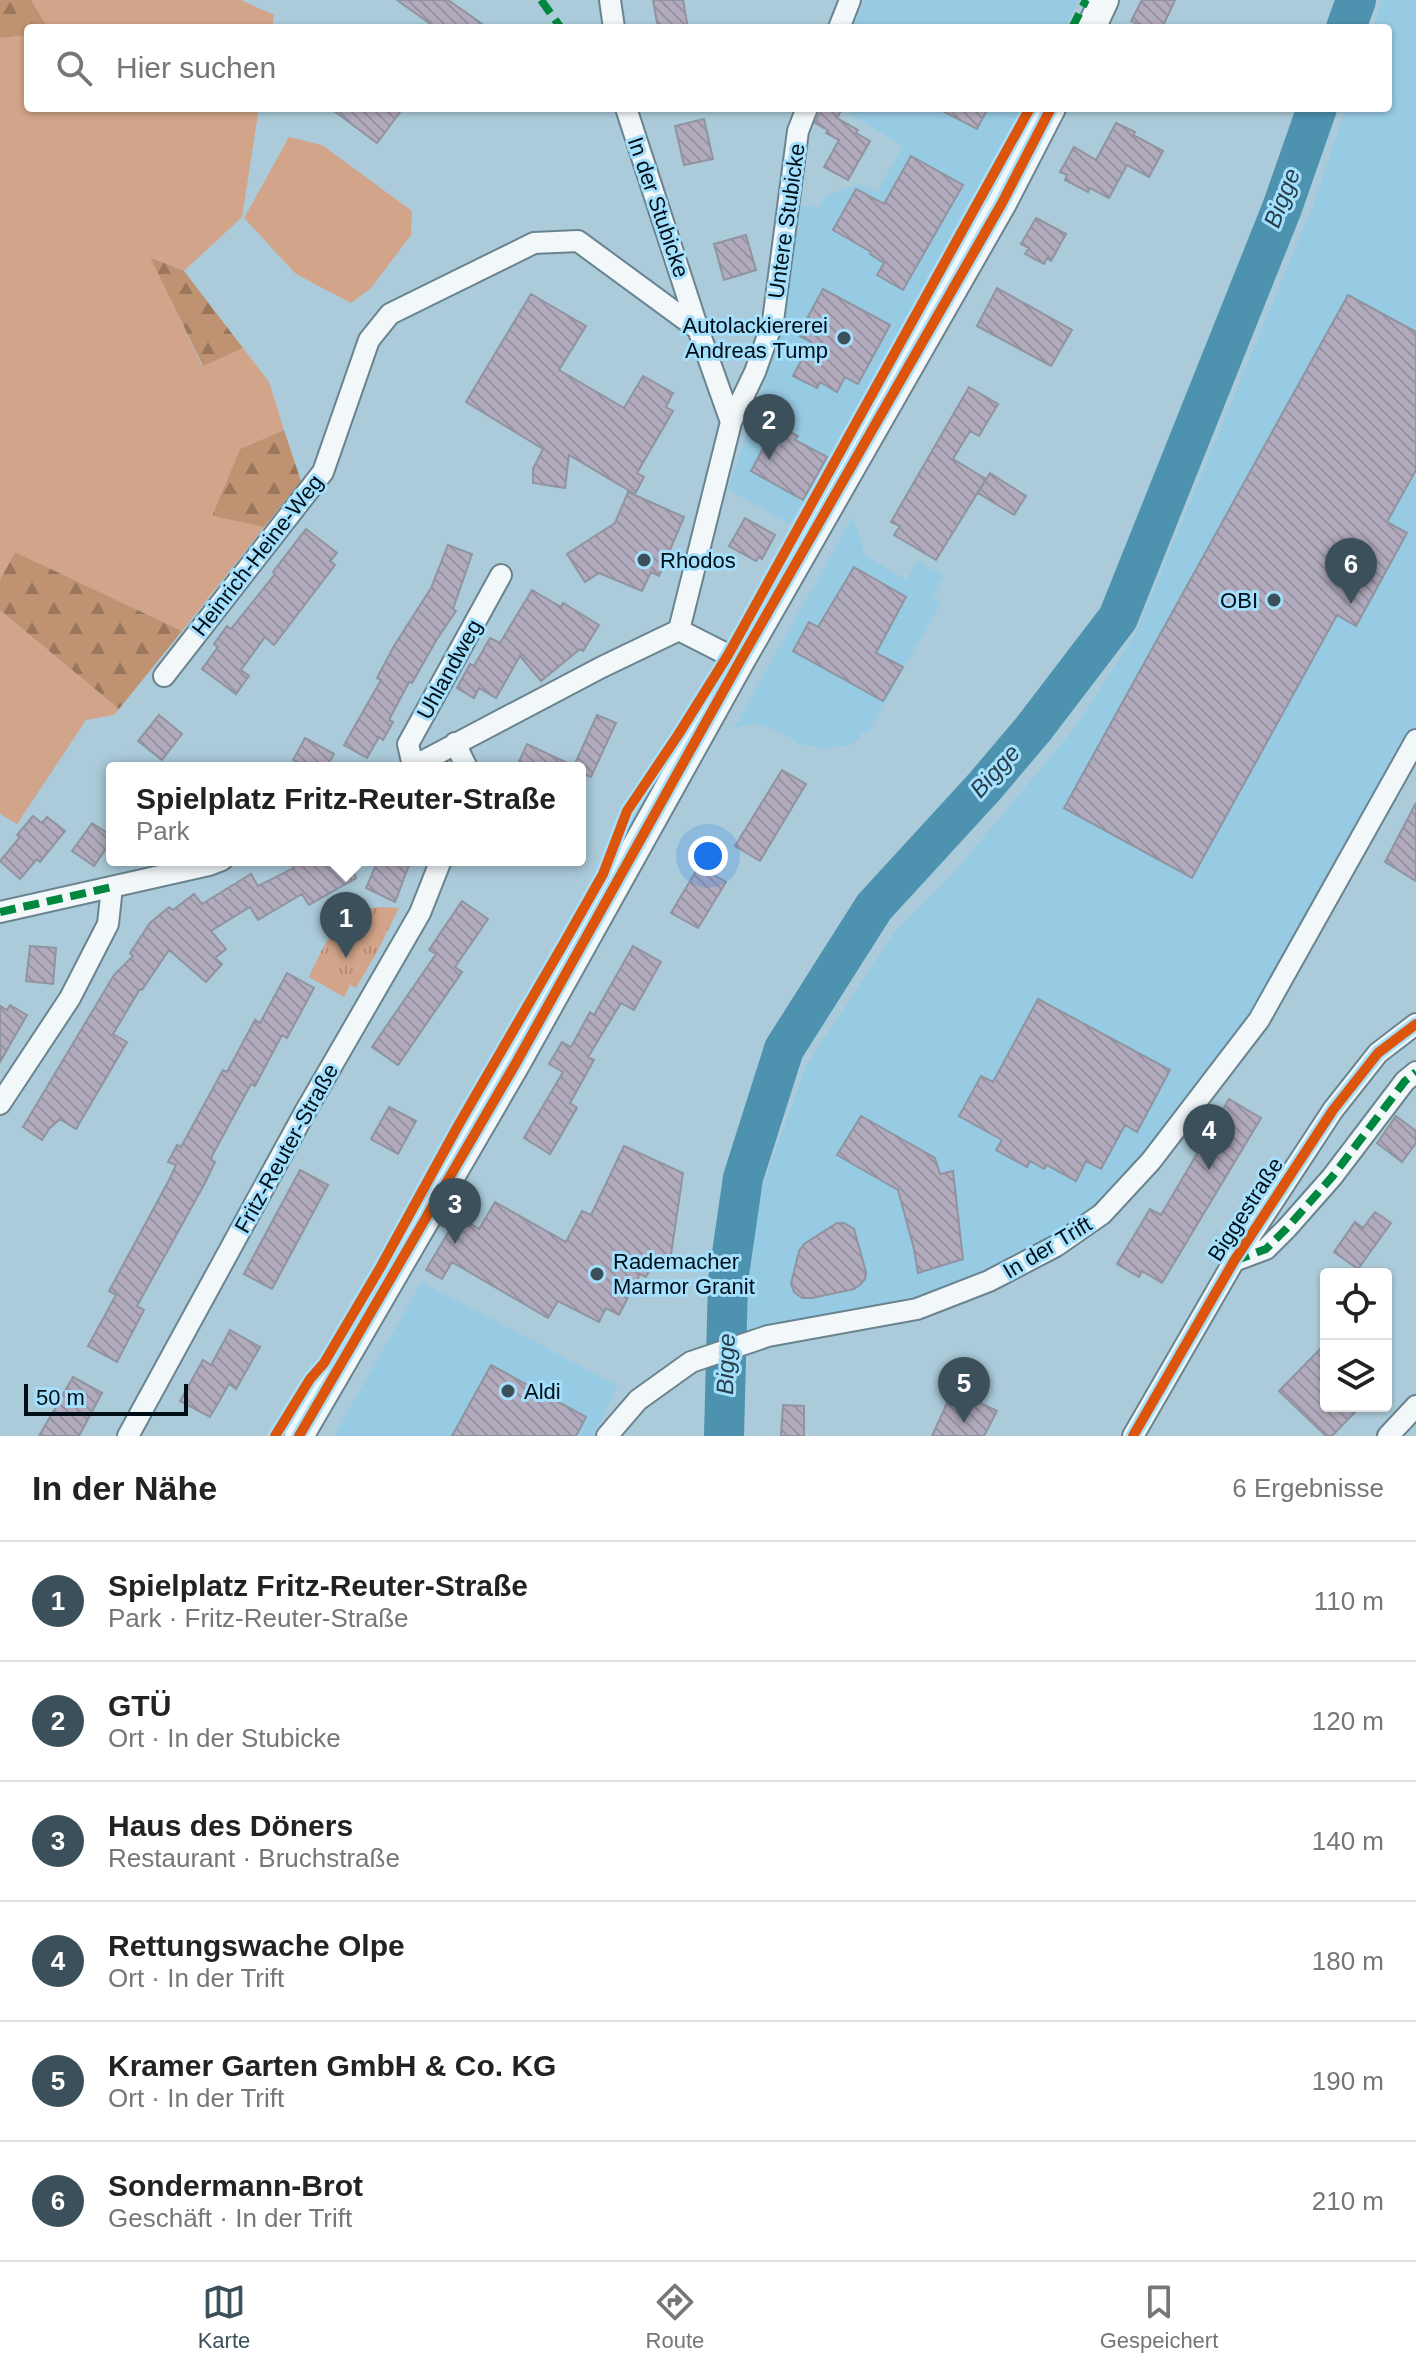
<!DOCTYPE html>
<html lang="de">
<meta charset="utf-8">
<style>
body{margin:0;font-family:Arial,sans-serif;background:#f6f6f6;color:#222}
.controls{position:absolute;right:24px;bottom:24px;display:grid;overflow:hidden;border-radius:8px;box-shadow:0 2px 6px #0004}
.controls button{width:72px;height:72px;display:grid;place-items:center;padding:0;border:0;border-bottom:2px solid #e0e0e0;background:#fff;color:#222;font:40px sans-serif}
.scale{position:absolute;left:24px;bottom:20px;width:164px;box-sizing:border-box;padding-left:8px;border:4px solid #000e17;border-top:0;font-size:22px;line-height:28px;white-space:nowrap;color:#000e17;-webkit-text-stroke:6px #a4dffc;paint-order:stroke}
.you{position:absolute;left:708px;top:856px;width:28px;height:28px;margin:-20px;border:6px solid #fff;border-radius:50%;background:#1a73e8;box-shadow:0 0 0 12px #1a73e833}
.badge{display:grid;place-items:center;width:52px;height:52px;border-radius:50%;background:#3c505b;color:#fff;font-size:26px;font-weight:700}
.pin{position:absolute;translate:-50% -66px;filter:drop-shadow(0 2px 4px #0008)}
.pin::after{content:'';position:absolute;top:42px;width:28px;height:24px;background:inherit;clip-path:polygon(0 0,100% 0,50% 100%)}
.popup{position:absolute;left:106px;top:762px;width:480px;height:104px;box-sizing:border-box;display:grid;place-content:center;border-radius:8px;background:#fff;filter:drop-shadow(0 2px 6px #0005);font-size:26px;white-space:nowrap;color:#767676}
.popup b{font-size:30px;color:#222}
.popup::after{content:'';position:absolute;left:50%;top:100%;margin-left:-16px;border:16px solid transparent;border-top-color:#fff}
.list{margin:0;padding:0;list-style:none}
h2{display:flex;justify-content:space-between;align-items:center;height:104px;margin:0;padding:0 32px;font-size:34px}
h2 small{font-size:26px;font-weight:400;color:#767676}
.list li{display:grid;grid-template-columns:52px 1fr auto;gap:24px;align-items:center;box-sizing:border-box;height:120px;padding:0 32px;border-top:2px solid #e0e0e0}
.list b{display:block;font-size:30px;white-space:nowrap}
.list p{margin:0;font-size:26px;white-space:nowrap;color:#767676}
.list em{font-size:26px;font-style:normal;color:#767676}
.icon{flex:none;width:44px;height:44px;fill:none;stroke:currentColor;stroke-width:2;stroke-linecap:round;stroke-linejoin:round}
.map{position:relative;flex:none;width:1416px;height:1436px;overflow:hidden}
.search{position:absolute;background:#fff;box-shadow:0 2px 6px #0004;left:24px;right:24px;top:24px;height:88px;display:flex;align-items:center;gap:20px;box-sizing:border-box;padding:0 28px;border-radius:8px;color:#767676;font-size:30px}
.sheet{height:824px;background:#fff}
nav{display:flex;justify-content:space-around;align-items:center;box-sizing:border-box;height:112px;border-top:2px solid #e0e0e0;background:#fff;font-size:22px;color:#767676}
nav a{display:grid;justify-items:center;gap:4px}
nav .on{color:#3c505b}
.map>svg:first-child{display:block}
.built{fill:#97cae3}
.green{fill:#d2a489}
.forest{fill:url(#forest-firs)}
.park{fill:url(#park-tufts)}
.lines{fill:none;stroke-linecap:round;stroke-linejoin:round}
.river{stroke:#4d92ae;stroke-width:40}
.building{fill:url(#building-back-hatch);stroke:#8f949f;stroke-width:2}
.street-casing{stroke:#6a848f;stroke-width:24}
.secondary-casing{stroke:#6a848f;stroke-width:32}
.street{stroke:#f2f7f9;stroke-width:20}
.secondary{stroke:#f2f7f9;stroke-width:28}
.quiet{stroke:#00873e;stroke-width:8;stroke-dasharray:16 8;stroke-linecap:butt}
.cycleway-casing{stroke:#a4dffc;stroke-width:15}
.cycleway{stroke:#dc550d;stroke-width:10}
.poi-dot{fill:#3c505b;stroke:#a4dffc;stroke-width:3}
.labels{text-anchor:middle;stroke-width:6;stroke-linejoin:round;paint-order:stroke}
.street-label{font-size:22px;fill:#000e17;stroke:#a4dffc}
.poi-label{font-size:22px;fill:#000e17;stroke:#a4dffc;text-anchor:start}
.water-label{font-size:24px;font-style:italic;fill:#263f4b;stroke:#a4dffc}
</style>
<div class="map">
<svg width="1416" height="1436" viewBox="0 0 1416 1436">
<defs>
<pattern id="forest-firs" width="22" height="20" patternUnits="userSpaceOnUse" patternTransform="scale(2)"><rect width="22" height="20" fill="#bf9371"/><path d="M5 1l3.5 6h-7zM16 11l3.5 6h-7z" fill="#99765c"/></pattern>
<pattern id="park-tufts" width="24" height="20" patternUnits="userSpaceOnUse" patternTransform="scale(2)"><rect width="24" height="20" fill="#d2a489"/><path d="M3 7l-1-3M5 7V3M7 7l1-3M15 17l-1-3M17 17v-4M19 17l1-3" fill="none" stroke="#b28c76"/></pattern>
<pattern id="building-back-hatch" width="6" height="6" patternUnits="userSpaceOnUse" patternTransform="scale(2)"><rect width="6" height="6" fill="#b2abbd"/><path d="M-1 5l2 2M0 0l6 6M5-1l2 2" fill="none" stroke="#9792a2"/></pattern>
</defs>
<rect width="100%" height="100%" fill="#abcbda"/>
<path class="built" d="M865,0H1079L1065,28H852Z
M1382,0H1416V740L1259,1020L1102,1214L917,1309L744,1334L750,1262L758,1199L806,1066L896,930L952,875L1074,729L1136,633L1314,203L1346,108H1388V28H1373Z
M840,108H1024L992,168L790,524L728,489L774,355L789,269L795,208L804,205L818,208L827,195L859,184L877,192L903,146Z
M853,516L865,555L906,580L918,561L944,576L933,595L941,602L868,733L862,732L858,739L850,745L827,749L799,744L783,733L755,723L734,728Z
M422,1282L618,1386L593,1436H334Z"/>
<path class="green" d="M31,0H241L274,15L272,28H48Z
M28,35V108H259L242,217L184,271L151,257L202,366L243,348L269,382L284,430L240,449L212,516L264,527L182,631L15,552L0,580V38Z
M289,137L322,145L412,211L411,235L371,288L351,303L296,274L244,218Z
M0,610L119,709L114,715L86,720L17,824L0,814Z"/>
<path class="forest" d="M0,0H31L48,28H28V35L0,38Z
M150,257L184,271L243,348L203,366Z
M284,430L301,481L264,527L212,516L240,449Z
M15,552L182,631L119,709L0,610V580Z"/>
<path class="park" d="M382,907L399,908L377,952L356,988L350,985L344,997L309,977C320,954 332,923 357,911C364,908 374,908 382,907Z"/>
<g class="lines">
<path class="river" d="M1346,28L1356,0
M724,1436L728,1281L743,1178L784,1049L874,907L985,786L1034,728L1118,618L1282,208L1317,108"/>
</g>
<path class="building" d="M397,0H448L488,28H436Z
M653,0H683L688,28H658Z
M1142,0H1175L1162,28H1146L1131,21Z
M330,108H403L377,143Z
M822,108H843L837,118L858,130L856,133L870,141L848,180L824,167L839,140L826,133L828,130L815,123Z
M937,108H988L977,129Z
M704,119L713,159L684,165L675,126Z
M1116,123L1135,132L1133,135L1163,151L1149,177L1127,165L1109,198L1090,188L1088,192L1065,180L1067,175L1060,172L1074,147L1096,160Z
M911,156L963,185L903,290L877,275L884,263L870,254L871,252L833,230L856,189L884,204Z
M1036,218L1066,234L1051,261L1047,258L1044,264L1025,254L1029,248L1021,244Z
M746,235L756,270L724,280L714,244Z
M997,288L1072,330L1051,366L977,326Z
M823,289L890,325L858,384L845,377L837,392L820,382L817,388L793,376L811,342L798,335Z
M531,294L586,326L559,370L624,408L643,376L673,393L666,407L673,411L637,473L644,477L635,494L569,455L565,488L533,483V469L543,449L466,402Z
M1348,295L1416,332V470L1387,522L1407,533L1356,626L1337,615L1192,878L1064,808Z
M969,387L998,404L979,436L970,431L953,459L986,479L936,560L894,535L900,526L891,522Z
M776,424L798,436L795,440L827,457L803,500L751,471Z
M990,473L1026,496L1014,515L978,493Z
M628,492L684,517L659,576L651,572L642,591L599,573L585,582L567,554L615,523Z
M745,518L775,535L762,559L759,557L756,561L729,546Z
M306,529L337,553L330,561L335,565L274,645L265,637L241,670L249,676L236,694L202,669L218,647L214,644L227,626L231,629L275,574L273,572Z
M448,545L472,554L453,609L456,611L437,639L412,683L409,682L389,720L393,722L383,740L379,737L367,758L344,745L381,680L377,678L394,646L431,588Z
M854,567L906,597L876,653L903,667L883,701L793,651L809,622L818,627Z
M532,590L561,607L563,603L599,625L583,651L580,649L541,681L520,656L496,698L479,688L474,698L457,688L470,664L474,666L490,638L500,643Z
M159,715L182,734L162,760L138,741Z
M597,715L616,723L591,777L580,772V768H516L527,744L574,766Z
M305,738L334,754L326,768H295L298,762L293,760Z
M782,770L806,784L760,861L735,846Z
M1416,803V881L1385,862Z
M33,816L42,823L47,817L65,831L40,862L37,859L20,879L0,861L20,837L17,835Z
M92,823L112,836V840L94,866L72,851Z
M288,860H350L356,878L309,905L302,894L258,920L250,907L211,931L226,949L215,958L222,964L206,982L169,950L142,990L140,989L113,1034L127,1042L76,1129L60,1119L49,1129L42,1140L23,1127L114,975L133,956L130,953L150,923L169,907L173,910L194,894L202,904L251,874L258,886L294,868Z
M378,860H411L395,902L366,888Z
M699,866L726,882L698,928L671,913Z
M462,901L488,919L455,967L462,972L398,1065L372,1047L436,954L429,950Z
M30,946L56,948L53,984L26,981Z
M633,946L661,962L634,1010L621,1003L588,1057L594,1060L570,1103L577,1108L550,1154L524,1138L563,1072L549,1064L562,1042L571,1047L590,1012L594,1015Z
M287,973L314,988L287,1038L282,1035L255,1086L251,1084L212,1156L211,1160L215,1162L205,1183L137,1306L144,1310L117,1362L88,1346L116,1295L109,1291L168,1182L176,1165L168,1162L177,1145L181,1147L223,1070L227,1072L255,1020L260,1023Z
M1038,999L1170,1070L1137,1132L1125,1125L1101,1169L1086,1161L1076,1181L1047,1165L1044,1169L1030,1161L1027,1167L996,1150L1002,1140L959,1116L981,1076L993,1082Z
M10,1005L27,1015L0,1062V1006L7,1010Z
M1229,1099L1261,1118L1162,1283L1142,1271L1139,1277L1117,1264L1150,1209L1161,1215Z
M389,1107L416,1121L398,1154L371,1139Z
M861,1116L935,1158L940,1174L953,1171L963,1259L918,1273L914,1249L898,1190L837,1155Z
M1396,1116L1416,1131V1143L1402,1162L1377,1143Z
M624,1146L683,1173L669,1268L654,1261L646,1277L640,1274L619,1315L606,1308L599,1322L558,1301L548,1318L452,1262L442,1279L426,1270L458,1216L479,1229L495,1202L566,1242L582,1211L591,1215Z
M300,1170L328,1185L272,1289L244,1274Z
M1375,1212L1391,1223L1358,1269L1334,1252L1355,1222L1363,1228Z
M837,1223H844L854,1229L866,1272L865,1279L860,1285L854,1289L812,1298H802L794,1292L791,1284L799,1251L804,1244Z
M230,1330L260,1347L236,1389L229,1384L210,1417L180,1401L203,1360L211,1365Z
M1326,1343V1406H1361L1332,1436H1326L1279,1391Z
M491,1365L586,1417L576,1436H452Z
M73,1377L102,1393L79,1436H39Z
M953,1390L997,1411L984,1436H932Z
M783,1405L804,1406V1436H781Z"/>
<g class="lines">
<defs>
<path id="street" d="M610,0L614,28
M839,28L850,0
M626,108L698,329L731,422L679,630
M731,422L755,372L773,321L798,131L807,108
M164,676L323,472L369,340L390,314L534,243L578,241L698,329
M455,743L467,768
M413,766L408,744L501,575
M410,768L602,667L679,630L740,661
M0,912L209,865L222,860
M0,1104L70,998L108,924L112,887
M1234,1261L1266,1249L1287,1228L1332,1177L1405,1081L1416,1072
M128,1436L305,1112L420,913L441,860
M607,1436L638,1400L691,1362L768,1336L917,1309L989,1281L1056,1246L1102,1214L1151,1161L1259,1020L1416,740
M1133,1436L1234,1261L1333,1110L1378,1053L1416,1024
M1388,1436L1416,1406"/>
<path id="secondary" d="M1091,28L1104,0
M299,1436L516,1063L740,661L1002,203L1051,108"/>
</defs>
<use href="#street" class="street-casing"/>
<use href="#secondary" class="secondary-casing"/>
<use href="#street" class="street"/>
<use href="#secondary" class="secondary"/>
<path class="quiet" d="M541,0L561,28
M1072,28L1086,0
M0,912L112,887
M1234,1261L1266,1249L1287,1228L1332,1177L1405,1081L1416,1072"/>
<defs>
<path id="cycleway" d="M275,1436L310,1379L324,1363L380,1268L459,1124L564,943L603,874L627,811L678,735L728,655L1030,108
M299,1436L516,1063L740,661L1002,203L1051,108
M1133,1436L1234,1261L1333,1110L1378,1053L1416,1024"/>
</defs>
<use href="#cycleway" class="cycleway-casing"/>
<use href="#cycleway" class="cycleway"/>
</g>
<g class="poi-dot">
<circle cx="844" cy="338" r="8"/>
<circle cx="644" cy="560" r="8"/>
<circle cx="1274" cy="600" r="8"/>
<circle cx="597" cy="1274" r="8"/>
<circle cx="508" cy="1391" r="8"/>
</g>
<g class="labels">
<g class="street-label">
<text transform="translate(659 207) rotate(71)" y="8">In der Stubicke</text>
<text transform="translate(786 221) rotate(-82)" y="8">Untere Stubicke</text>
<text transform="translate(257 555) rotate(-52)" y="8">Heinrich-Heine-Weg</text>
<text transform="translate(449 669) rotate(-61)" y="8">Uhlandweg</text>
<text transform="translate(286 1148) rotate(-61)" y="8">Fritz-Reuter-Straße</text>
<text transform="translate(1245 1209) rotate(-57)" y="8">Biggestraße</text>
<text transform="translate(1047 1247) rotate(-31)" y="8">In der Trift</text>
</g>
<g class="poi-label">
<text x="828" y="333" text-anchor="end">Autolackiererei<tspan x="828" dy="25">Andreas Tump</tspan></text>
<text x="660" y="568">Rhodos</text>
<text x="1258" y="608" text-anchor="end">OBI</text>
<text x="613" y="1269">Rademacher<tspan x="613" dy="25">Marmor Granit</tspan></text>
<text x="524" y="1399">Aldi</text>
</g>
<g class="water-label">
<text transform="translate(1282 198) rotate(-69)" y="8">Bigge</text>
<text transform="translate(995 771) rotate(-48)" y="8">Bigge</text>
<text transform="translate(726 1364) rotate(-88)" y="8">Bigge</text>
</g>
</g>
</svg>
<div class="controls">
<button><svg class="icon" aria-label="locate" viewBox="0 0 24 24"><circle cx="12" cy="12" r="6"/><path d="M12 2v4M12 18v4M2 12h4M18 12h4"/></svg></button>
<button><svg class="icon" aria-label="layers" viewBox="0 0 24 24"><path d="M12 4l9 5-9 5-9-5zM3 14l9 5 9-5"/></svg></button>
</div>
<div class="scale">50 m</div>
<div class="you"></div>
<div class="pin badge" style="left:346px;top:958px">1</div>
<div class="popup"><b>Spielplatz Fritz-Reuter-Straße</b>Park</div>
<div class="pin badge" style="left:769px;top:460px">2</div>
<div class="pin badge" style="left:455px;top:1244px">3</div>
<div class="pin badge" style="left:1209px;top:1170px">4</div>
<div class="pin badge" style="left:964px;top:1423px">5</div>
<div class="pin badge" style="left:1351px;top:604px">6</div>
<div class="search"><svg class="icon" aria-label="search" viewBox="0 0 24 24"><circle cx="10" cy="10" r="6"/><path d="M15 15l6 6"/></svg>Hier suchen</div>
</div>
<section class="sheet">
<h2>In der Nähe<small>6 Ergebnisse</small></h2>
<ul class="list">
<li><span class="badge">1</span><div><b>Spielplatz Fritz-Reuter-Straße</b><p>Park · Fritz-Reuter-Straße</p></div><em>110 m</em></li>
<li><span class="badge">2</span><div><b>GTÜ</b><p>Ort · In der Stubicke</p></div><em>120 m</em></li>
<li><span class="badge">3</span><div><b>Haus des Döners</b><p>Restaurant · Bruchstraße</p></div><em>140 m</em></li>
<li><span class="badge">4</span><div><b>Rettungswache Olpe</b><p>Ort · In der Trift</p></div><em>180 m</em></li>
<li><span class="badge">5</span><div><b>Kramer Garten GmbH &amp; Co. KG</b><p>Ort · In der Trift</p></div><em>190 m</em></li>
<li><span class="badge">6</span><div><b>Sondermann-Brot</b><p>Geschäft · In der Trift</p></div><em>210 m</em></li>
</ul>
</section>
<nav>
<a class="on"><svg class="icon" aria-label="map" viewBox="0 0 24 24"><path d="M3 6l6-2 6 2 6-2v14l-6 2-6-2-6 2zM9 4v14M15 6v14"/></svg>Karte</a>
<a><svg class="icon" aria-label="directions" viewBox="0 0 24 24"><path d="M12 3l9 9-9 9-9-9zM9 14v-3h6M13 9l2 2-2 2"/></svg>Route</a>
<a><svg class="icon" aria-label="saved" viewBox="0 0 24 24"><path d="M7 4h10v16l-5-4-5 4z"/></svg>Gespeichert</a>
</nav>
